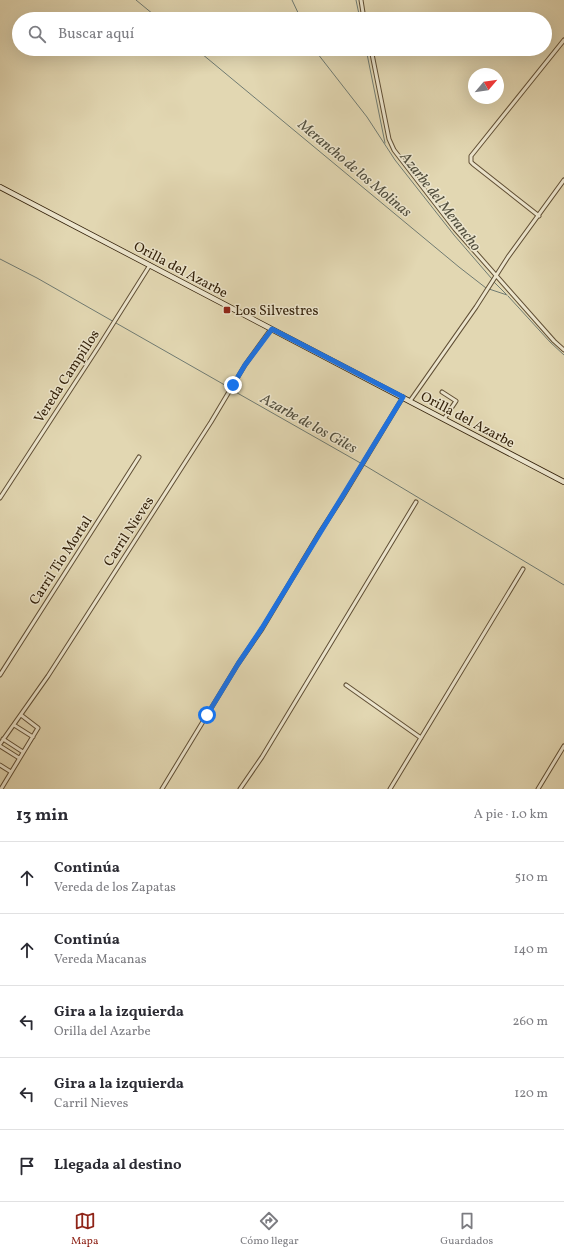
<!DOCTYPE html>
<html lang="es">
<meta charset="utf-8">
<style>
body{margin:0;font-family:Vollkorn,serif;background:#f2f2f3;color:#2b2b33}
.compass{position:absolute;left:468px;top:68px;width:36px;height:36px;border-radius:50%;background:#fff;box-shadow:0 4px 16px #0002;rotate:61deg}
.stop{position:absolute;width:12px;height:12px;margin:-9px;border:3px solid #1a73e8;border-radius:50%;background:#fff}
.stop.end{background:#1a73e8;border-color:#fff;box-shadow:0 1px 4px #0008}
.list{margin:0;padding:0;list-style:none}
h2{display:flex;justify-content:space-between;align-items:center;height:52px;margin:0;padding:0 16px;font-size:17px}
h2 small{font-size:13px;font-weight:400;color:#7c7c81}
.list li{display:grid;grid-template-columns:26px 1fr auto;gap:12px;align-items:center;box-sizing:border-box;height:72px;padding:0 16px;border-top:1px solid #e1e1e2}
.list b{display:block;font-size:15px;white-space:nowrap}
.list p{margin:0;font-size:13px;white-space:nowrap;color:#7c7c81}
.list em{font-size:13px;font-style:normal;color:#7c7c81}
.icon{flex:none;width:22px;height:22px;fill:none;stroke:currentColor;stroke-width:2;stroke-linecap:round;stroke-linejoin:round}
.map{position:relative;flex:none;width:564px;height:789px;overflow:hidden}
.search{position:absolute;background:#fff;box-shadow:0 4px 16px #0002;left:12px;right:12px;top:12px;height:44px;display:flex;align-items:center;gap:10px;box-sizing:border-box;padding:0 14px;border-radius:22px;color:#7c7c81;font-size:15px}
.sheet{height:412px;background:#fff}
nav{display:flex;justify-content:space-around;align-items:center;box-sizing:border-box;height:56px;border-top:1px solid #e1e1e2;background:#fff;font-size:11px;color:#7c7c81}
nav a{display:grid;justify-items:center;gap:2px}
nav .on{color:#8f2418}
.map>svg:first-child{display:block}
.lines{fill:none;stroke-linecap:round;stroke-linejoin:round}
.stream{stroke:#707b72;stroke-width:1}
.street-casing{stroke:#604f35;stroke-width:5}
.secondary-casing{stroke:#34220b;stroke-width:6}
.street{stroke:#ece5cd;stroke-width:3}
.secondary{stroke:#ece5cd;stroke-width:4.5}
.route{stroke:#1a73e8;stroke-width:5}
.poi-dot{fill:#8f2418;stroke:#ece5cd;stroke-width:1.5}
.labels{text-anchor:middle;stroke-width:3;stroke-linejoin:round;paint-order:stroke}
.street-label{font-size:14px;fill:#34220b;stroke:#ece5cd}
.poi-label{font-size:14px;fill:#34220b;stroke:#ece5cd;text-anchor:start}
.water-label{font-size:15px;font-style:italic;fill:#524f3e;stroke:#ece5cd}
</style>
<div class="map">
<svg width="564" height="789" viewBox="0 0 564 789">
<rect width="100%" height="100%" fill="#e2d7b2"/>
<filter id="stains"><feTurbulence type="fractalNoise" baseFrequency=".005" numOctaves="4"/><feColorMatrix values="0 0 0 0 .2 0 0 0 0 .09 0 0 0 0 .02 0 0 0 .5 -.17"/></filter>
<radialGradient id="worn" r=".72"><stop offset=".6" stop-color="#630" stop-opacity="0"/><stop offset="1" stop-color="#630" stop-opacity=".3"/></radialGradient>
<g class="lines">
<path class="stream" d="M136,0L159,19
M292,0L301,19
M356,0L360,19
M196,49L459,267L486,288L507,295
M314,49L367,117L395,160L454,235L492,279
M366,49L385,143
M0,259L37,278L230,388
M494,282L506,294
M508,296L550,342L564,355
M232,390L364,465L564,585"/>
<defs>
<path id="street" d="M361,0L364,19
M371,49L389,139L394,150L455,229L554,341L564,350
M539,216L473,164L471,162V156L564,40
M442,392L456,401L444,419
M410,401L476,307L508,257L564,180
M0,498L99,346L150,265
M0,675L139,457
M346,685L421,738
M14,725L33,737
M3,739L23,752
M0,744L48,676L211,422L245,365L271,329
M0,746L19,758
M0,765L11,772
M1,789L38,728L21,715
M162,789L238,664L262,629L320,532L342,498L403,397
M240,789L262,757L416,502
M390,789L523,569
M538,789L564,746"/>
<path id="secondary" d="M0,187L564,482"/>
</defs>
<use href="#street" class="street-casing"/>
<use href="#secondary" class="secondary-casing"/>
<use href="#street" class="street"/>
<use href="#secondary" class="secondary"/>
</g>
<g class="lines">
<path class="route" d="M207,715L238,664L262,628L403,397L272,329L245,365L233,385"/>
</g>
<rect class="poi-dot" x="223" y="306" width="8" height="8" rx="2"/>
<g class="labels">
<g class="street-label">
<text transform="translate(181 269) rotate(28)" y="5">Orilla del Azarbe</text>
<text transform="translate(66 376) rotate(-57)" y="5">Vereda Campillos</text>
<text transform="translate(468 419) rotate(28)" y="5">Orilla del Azarbe</text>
<text transform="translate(128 531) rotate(-57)" y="5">Carril Nieves</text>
<text transform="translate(60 560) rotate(-57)" y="5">Carril Tio Mortal</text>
</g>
<g class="poi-label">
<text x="235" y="315">Los Silvestres</text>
</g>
<g class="water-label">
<text transform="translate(355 168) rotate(40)" y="5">Merancho de los Molinas</text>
<text transform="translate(441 201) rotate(52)" y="5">Azarbe del Merancho</text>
<text transform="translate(309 423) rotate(29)" y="5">Azarbe de los Giles</text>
</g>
</g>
<rect width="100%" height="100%" filter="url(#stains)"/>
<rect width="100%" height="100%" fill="url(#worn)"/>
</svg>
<svg class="compass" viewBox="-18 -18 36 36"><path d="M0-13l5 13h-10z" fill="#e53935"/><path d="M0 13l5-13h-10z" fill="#7c7c81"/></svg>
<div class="stop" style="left:207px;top:715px"></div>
<div class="stop end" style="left:233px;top:385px"></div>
<div class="search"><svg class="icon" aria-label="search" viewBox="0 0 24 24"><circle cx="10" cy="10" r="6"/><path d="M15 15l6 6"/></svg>Buscar aquí</div>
</div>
<section class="sheet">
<h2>13 min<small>A pie · 1.0 km</small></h2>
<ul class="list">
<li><svg class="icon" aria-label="ahead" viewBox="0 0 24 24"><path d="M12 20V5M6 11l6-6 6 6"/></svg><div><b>Continúa</b><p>Vereda de los Zapatas</p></div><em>510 m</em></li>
<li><svg class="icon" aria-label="ahead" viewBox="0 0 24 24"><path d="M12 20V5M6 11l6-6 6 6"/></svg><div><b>Continúa</b><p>Vereda Macanas</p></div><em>140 m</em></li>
<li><svg class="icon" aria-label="left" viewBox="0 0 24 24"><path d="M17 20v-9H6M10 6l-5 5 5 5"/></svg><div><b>Gira a la izquierda</b><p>Orilla del Azarbe</p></div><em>260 m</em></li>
<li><svg class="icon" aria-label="left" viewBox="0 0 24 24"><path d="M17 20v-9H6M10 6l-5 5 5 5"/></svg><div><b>Gira a la izquierda</b><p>Carril Nieves</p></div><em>120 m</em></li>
<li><svg class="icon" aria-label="arrive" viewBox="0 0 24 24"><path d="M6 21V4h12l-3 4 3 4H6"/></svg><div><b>Llegada al destino</b></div></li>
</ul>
</section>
<nav>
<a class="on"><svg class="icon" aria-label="map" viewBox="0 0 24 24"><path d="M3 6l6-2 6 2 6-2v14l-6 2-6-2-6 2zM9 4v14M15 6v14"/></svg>Mapa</a>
<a><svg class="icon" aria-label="directions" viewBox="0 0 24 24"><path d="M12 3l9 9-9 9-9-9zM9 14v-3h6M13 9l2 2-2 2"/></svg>Cómo llegar</a>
<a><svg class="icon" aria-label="saved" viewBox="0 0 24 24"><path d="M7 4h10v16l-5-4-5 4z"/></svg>Guardados</a>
</nav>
